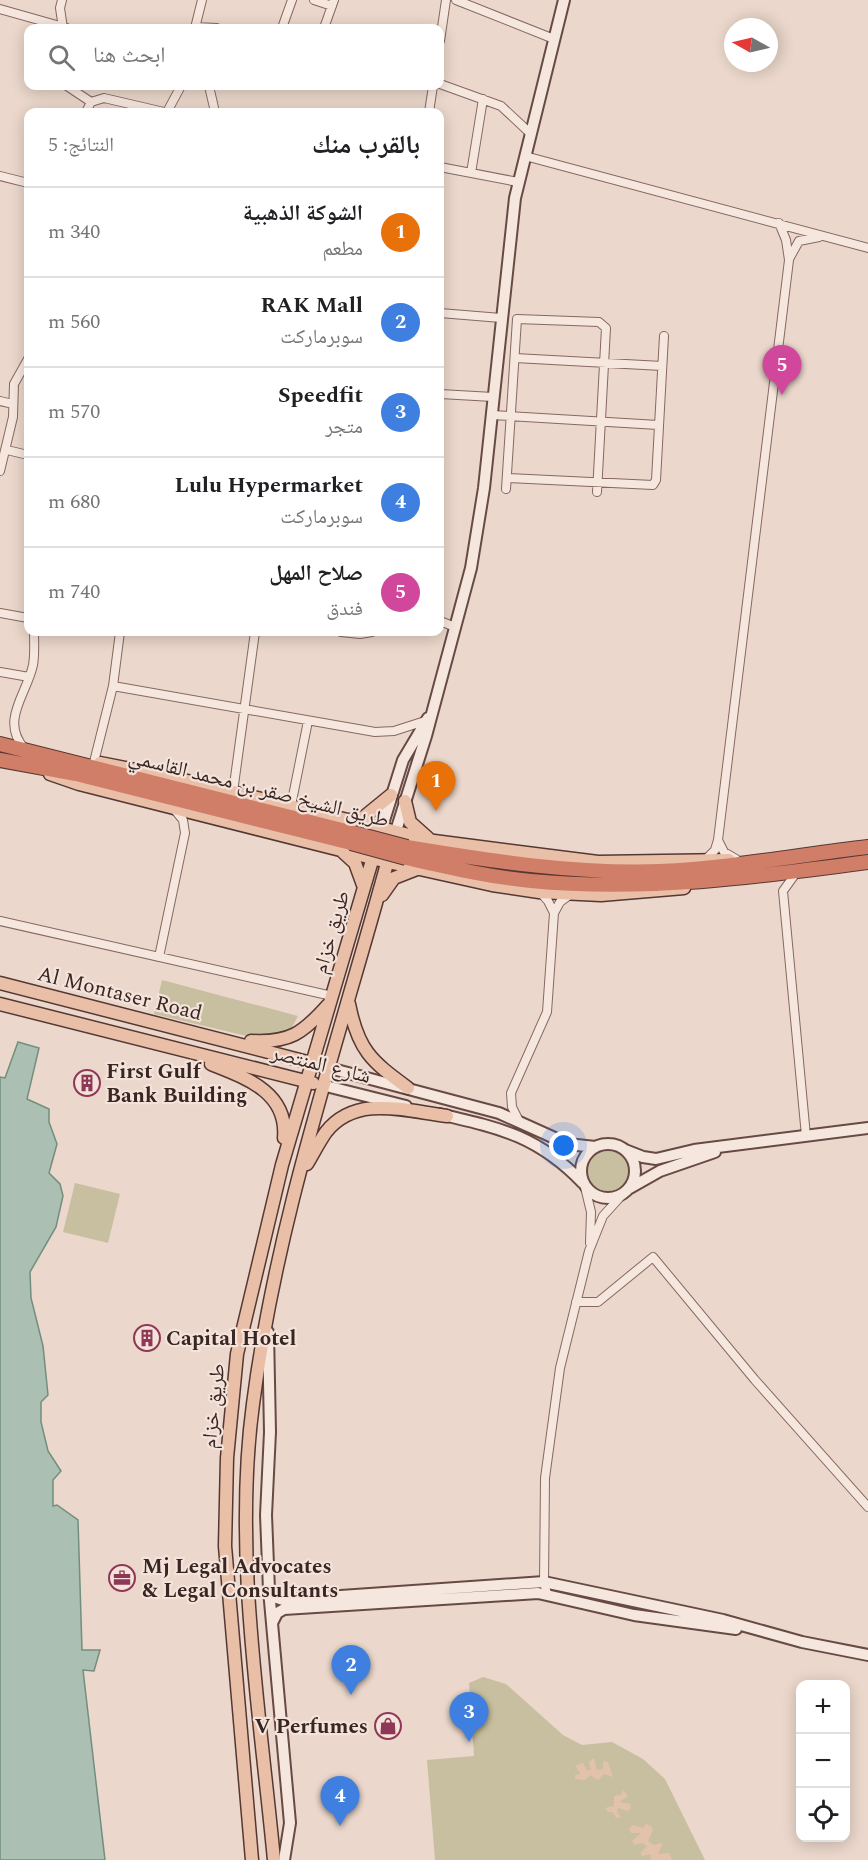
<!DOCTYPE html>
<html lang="ar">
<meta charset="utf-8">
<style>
body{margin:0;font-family:Spectral,"Noto Naskh Arabic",serif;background:#f2f2f2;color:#202124;direction:rtl}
.controls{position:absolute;right:18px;bottom:18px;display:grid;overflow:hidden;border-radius:12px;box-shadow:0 3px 15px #0003}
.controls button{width:54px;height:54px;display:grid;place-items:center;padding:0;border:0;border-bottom:2px solid #e0e0e0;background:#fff;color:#202124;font:30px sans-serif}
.compass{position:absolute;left:724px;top:18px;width:54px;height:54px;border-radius:50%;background:#fff;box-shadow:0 3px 15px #0003;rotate:278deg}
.you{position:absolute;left:564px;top:1146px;width:21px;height:21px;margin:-15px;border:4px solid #fff;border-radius:50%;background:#1a73e8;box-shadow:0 0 0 9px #1a73e833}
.badge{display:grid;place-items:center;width:39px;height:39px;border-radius:50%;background:#2563eb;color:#fff;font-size:20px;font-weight:700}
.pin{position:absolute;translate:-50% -50px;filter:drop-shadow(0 2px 3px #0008)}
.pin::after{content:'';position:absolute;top:32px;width:21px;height:18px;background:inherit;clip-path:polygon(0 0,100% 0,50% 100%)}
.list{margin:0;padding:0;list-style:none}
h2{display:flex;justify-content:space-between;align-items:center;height:78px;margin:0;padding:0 24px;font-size:26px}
h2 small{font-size:20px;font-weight:400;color:#757577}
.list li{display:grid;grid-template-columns:39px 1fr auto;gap:18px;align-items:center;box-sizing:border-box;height:90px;padding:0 24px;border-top:2px solid #e0e0e0}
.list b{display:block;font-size:22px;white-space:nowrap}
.list p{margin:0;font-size:20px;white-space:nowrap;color:#757577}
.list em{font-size:20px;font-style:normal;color:#757577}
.icon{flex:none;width:33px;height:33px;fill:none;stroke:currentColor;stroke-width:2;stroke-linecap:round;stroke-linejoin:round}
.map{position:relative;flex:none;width:868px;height:1860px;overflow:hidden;direction:ltr}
.search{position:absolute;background:#fff;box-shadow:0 3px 15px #0003;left:24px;top:24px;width:420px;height:66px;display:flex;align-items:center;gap:15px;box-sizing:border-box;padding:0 21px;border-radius:12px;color:#757577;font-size:22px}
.panel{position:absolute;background:#fff;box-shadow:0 3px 15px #0003;left:24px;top:108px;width:420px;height:528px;border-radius:12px;direction:rtl}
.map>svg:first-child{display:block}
.green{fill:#c8bfa0}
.sand{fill:#e3c2ac}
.water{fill:#abc0b3;stroke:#728e7e;stroke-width:1.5}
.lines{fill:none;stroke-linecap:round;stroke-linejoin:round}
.street-casing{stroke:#866861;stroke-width:10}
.secondary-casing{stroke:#684a44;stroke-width:14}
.primary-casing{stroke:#553834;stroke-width:15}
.highway-casing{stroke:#553834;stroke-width:16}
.street{stroke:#f6e7de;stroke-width:8}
.secondary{stroke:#f6e7de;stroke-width:10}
.primary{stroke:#e9bfa8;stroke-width:12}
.highway{stroke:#d07e67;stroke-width:14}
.highway-bridge-casing{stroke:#553834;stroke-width:16;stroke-linecap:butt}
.highway-bridge{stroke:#d07e67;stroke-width:14}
.labels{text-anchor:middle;stroke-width:4.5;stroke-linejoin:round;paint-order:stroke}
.street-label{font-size:21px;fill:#392623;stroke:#f3e3da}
.poi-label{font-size:21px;font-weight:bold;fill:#392623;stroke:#f3e3da;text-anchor:start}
</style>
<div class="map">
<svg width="868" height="1860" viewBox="0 0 868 1860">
<rect width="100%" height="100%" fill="#ebd7cb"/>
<path class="green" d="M162,980L298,1016L290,1031L259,1039L154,1014Z
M586 1171a22 22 0 1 1 44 0a22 22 0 1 1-44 0Z
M75,1183L120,1194L108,1243L63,1232Z
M483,1677L506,1684L563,1735L582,1745L612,1742L643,1759L665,1779L705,1860H435L427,1760L474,1756L469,1683Z"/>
<path class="sand" d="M594,1758L597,1770L603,1769V1761L608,1762L613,1777L604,1774L598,1780L590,1775L585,1780L575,1779V1775L581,1774L575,1766L583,1763L587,1770H591L589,1762Z
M623,1790L628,1796L619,1802L630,1804L631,1808L628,1811L618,1808L617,1812L621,1817L616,1818L613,1812H608L605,1808L614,1806V1796L621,1795Z
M646,1824L651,1826L653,1830L648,1841L653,1845L663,1843L658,1854L669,1853L672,1860H650L651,1854L642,1856L641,1852L647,1846L642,1843L635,1845L632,1841L641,1833H631L629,1829L633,1825L643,1828Z"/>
<path class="water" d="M18,1042L39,1048L27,1099L49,1109V1122L57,1144L49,1173L60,1184L63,1196L56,1227L30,1272L31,1298L43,1346L48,1395L41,1402V1422L48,1451L61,1471L53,1480V1506L57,1505L78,1520L82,1650H100L94,1671L83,1670L105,1860H0V1077L5,1078Z"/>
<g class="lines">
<defs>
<path id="street" d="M62,0L60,8L63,28
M314,0L332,6
M456,0L554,39
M0,9L67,28
M195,27L217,28
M195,28L202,0
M282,28L292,0
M324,28L334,0
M440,41L446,0
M440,84L501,106L531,134
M67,86L91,102
M209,86L215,112
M86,112L91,102L104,98L164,112
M167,112L181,86
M429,112L433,86
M525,156L868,248
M440,167L518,182
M471,173L483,99
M0,176L28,183
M789,259L799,241L819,237
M440,313L501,318
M515,358L662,366
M440,394L493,397
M0,401L13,404
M492,415L658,425
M7,450L28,455
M0,471L13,417L14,384L28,359
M508,478L653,485L656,480L664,336
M506,489L517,319L599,322L606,328L597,492
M0,613L28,618
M440,621L455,627
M341,632L360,634L372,632
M0,672L29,677
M113,686L375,732L394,731L425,721
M24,748C0,720 27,694 33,665C35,654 34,642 34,632
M94,762L113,686L120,632
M233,792L255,632
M291,806L308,721
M718,840L724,852L736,859
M706,859L715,850L718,840L789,260L786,240L779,223
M796,873L783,891L806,1136
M540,892L548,901L554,913
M0,921L332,996
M159,957L185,833L183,820L174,809
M519,1121L512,1107L511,1093L547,1012L554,913L560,902L571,894
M585,1187L591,1212L590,1243
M576,1302H598L653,1257L755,1380L868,1507
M547,1594L544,1582L545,1478L560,1368L589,1251L603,1216L623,1194"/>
<path id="secondary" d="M381,830L403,760L428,718
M395,834L426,736L471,568L484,488L515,198L564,0
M329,1068L499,1113L568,1144L595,1147
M322,1085L406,1106
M439,1114C500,1128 538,1136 583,1183
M581 1171a27 27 0 1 1 54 0a27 27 0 1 1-54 0Z
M625,1150L643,1157L656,1159L694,1150L868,1128
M630,1188L660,1171L715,1152
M268,1332L270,1432L266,1515L269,1590L290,1823L284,1860
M269,1590L274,1597L283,1600L544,1582L723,1620L802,1642L868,1655
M273,1621L277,1613L284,1609L538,1593L634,1615L736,1629"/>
<path id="primary" d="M100,763L171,777L434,841L598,862L729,860
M50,774L79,784L388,862L492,885L539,892L601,895L684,888
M405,801L410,822L428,838
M350,820L364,817L391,795
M343,852L355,863L363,885
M382,895L394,878L417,869
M0,983L319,1065
M0,1004L313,1083
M349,1004C358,1050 371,1061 408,1088
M251,1041C290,1043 303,1033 328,1005
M211,1064C246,1078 288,1092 284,1138
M307,1164C313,1154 319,1142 326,1132C356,1094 406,1111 447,1116
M252,1860L225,1546L227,1458L237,1354L282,1165L381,830
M274,1860C260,1712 233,1551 253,1404C278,1209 345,1023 395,834"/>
<path id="highway" d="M0,744L354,833
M0,760L76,774L351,843
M407,847C491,861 575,874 660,871C730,868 799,855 868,847
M406,858C447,867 489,877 531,881C643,892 757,877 868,862"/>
</defs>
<use href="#street" class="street-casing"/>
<use href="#secondary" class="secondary-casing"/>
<use href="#primary" class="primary-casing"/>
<use href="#highway" class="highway-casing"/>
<use href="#street" class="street"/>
<use href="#secondary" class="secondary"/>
<use href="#primary" class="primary"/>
<use href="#highway" class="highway"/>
<defs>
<path id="highway-bridge" d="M354,833L407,847
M351,843L406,858"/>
</defs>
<use href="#highway-bridge" class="highway-bridge-casing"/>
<use href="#highway-bridge" class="highway-bridge"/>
</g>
<defs>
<symbol id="building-ring" viewBox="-11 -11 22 22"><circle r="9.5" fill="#f3e3da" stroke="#8f3756" stroke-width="1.5"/><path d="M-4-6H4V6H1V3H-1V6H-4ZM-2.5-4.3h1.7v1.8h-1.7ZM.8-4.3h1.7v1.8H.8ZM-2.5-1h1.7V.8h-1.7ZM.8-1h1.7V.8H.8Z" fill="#8f3756"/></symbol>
<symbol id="office-ring" viewBox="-11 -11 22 22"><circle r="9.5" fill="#f3e3da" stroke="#8f3756" stroke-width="1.5"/><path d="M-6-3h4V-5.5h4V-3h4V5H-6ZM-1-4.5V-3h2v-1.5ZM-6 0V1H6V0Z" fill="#8f3756"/></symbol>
<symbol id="shop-ring" viewBox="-11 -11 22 22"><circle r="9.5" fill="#f3e3da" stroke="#8f3756" stroke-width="1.5"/><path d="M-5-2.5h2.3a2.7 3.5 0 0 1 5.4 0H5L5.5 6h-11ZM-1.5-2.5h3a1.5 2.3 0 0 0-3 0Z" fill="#8f3756"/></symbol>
</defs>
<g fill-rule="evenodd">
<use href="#building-ring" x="72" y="1068" width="30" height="30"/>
<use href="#building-ring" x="132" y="1323" width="30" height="30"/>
<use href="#office-ring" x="107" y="1563" width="30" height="30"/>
<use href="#shop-ring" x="373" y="1711" width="30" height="30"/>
</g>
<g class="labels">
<g class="street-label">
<text transform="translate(259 788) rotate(14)" y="7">طريق الشيخ صقر بن محمد القاسمي</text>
<text transform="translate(331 932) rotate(-74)" y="7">طريق خزام</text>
<text transform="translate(120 993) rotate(14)" y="7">Al Montaser Road</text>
<text transform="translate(321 1064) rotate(14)" y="7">شارع المنتصر</text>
<text transform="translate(213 1406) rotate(-84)" y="7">طريق خزام</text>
</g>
<g class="poi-label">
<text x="106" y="1078">First Gulf<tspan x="106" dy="24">Bank Building</tspan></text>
<text x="166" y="1345">Capital Hotel</text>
<text x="142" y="1573">Mj Legal Advocates<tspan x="142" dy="24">&amp; Legal Consultants</tspan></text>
<text x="368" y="1733" text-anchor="end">V Perfumes</text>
</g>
</g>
</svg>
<div class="controls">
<button>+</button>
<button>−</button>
<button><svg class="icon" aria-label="locate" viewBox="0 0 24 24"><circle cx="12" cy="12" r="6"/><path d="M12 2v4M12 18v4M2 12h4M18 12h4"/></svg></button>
</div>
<svg class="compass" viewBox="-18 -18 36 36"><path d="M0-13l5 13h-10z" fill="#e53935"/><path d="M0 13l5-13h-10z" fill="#757577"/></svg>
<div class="you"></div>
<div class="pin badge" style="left:436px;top:811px;background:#e8710a">1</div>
<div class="pin badge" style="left:351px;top:1695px;background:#3f7fe0">2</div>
<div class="pin badge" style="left:469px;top:1742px;background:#3f7fe0">3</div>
<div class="pin badge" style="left:340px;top:1826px;background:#3f7fe0">4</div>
<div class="pin badge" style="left:782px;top:395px;background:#d1479c">5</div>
<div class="search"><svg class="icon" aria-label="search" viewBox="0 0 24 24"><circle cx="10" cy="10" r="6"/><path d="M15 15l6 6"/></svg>ابحث هنا</div>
<section class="panel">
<h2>بالقرب منك<small>النتائج: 5</small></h2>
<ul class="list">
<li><span class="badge" style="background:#e8710a">1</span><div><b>الشوكة الذهبية</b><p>مطعم</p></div><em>340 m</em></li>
<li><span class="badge" style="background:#3f7fe0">2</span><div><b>RAK Mall</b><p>سوبرماركت</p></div><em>560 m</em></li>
<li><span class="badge" style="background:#3f7fe0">3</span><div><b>Speedfit</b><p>متجر</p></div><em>570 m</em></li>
<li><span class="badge" style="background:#3f7fe0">4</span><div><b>Lulu Hypermarket</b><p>سوبرماركت</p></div><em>680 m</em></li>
<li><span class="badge" style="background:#d1479c">5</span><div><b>صلاح المهل</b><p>فندق</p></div><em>740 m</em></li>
</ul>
</section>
</div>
